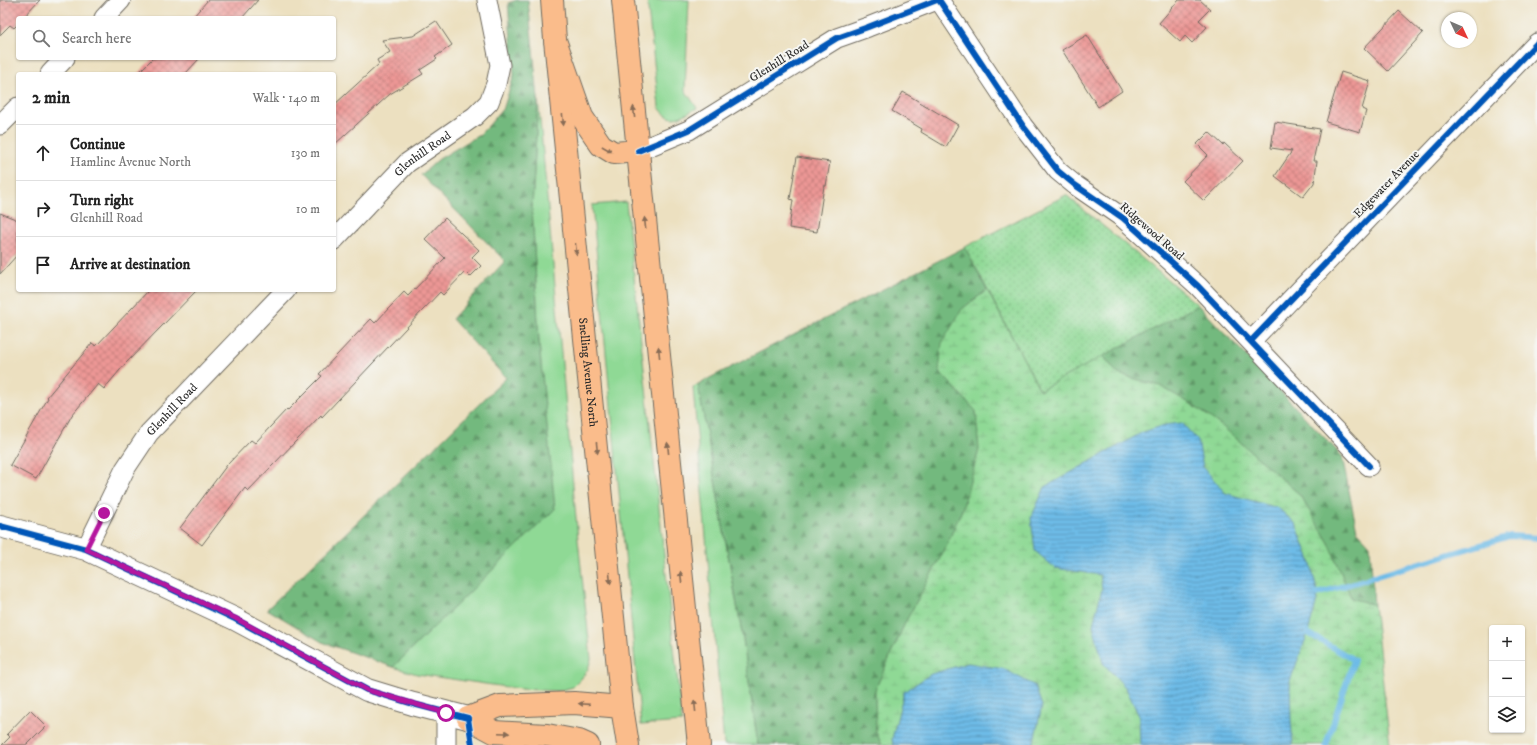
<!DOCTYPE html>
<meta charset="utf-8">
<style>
body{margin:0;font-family:"IM FELL DW Pica",serif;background:#f2f2f2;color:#222}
.controls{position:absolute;right:12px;bottom:12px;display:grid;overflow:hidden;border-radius:4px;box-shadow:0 1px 3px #0004}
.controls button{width:36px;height:36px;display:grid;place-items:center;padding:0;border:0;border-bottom:1px solid #e0e0e0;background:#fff;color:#222;font:20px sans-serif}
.compass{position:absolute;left:1441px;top:12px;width:36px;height:36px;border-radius:50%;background:#fff;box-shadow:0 1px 3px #0004;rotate:134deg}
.stop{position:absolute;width:12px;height:12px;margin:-9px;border:3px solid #b5179e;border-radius:50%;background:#fff}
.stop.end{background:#b5179e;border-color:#fff;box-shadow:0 1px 4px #0008}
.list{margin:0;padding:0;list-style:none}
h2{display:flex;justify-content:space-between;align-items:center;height:52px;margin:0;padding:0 16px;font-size:17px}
h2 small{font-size:13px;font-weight:400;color:#767676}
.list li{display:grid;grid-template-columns:26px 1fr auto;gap:12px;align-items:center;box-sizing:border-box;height:56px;padding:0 16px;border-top:1px solid #e0e0e0}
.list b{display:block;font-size:15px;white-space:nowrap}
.list p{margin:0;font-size:13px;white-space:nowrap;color:#767676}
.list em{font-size:13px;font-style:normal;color:#767676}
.icon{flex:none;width:22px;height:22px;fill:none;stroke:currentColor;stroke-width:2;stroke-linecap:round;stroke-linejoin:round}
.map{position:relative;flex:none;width:1537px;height:745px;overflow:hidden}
.search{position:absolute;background:#fff;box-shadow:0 1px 3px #0004;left:16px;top:16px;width:320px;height:44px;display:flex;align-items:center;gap:10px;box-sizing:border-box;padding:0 14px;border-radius:4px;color:#767676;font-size:15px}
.panel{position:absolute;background:#fff;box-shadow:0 1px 3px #0004;left:16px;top:72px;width:320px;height:220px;border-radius:4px}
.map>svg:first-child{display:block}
.grass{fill:#8fd995;stroke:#5d8260}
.forest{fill:url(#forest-firs);stroke:#4f7254}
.wetland{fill:url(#wetland-marsh);stroke:#5d8260}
.park{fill:url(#park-dots);stroke:#5d8260}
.water{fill:url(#water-rules);stroke:#4c7389}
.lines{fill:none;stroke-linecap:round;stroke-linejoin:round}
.stream{stroke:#6dbbe7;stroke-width:6}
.building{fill:url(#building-cross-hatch)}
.minor-casing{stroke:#6f6a5f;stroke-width:21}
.tertiary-casing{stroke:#6f6a5f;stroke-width:24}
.trunk-casing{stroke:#6f6a5f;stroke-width:24}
.motorway-casing{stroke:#6f6a5f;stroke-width:24}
.minor{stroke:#fff;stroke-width:19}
.tertiary{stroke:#fff;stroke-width:22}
.trunk{stroke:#fabc8b;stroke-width:22}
.motorway{stroke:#fabc8b;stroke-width:22}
.cycleway-casing{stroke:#f6f6f2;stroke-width:8}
.cycleway{stroke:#0057b8;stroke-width:6}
.oneway{fill:#886c56}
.route{stroke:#b5179e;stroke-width:5}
.labels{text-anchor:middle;stroke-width:4;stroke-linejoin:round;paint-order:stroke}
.street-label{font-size:12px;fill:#2b2b2b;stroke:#f6f6f2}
</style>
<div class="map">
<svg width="1537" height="745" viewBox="0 0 1537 745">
<defs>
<pattern id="forest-firs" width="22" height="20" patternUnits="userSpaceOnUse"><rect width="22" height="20" fill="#73b97e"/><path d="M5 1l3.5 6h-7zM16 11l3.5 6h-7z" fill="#5f9767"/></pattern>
<pattern id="wetland-marsh" width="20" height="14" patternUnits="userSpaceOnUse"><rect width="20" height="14" fill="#8fd995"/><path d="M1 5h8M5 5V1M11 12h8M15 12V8" fill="none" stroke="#7cba81"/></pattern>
<pattern id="park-dots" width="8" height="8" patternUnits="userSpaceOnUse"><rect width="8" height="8" fill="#8fd995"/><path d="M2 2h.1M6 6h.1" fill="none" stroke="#7cba81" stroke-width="1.8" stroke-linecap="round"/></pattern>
<pattern id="water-rules" width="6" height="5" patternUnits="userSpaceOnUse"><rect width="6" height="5" fill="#6dbbe7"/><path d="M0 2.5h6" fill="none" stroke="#5a98bb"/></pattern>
<pattern id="building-cross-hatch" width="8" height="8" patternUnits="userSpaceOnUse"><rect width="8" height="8" fill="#ed9795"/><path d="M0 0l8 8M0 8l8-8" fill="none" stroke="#c07b7a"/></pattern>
</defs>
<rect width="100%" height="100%" fill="#f6f6f2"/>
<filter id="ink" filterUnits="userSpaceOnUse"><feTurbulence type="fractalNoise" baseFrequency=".025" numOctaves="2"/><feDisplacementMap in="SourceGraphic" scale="8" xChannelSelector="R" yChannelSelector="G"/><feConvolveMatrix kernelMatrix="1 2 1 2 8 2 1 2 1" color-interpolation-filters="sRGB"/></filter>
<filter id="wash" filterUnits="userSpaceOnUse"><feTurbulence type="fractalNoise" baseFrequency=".012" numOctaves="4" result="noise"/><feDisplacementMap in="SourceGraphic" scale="16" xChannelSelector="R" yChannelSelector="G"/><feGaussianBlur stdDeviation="0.9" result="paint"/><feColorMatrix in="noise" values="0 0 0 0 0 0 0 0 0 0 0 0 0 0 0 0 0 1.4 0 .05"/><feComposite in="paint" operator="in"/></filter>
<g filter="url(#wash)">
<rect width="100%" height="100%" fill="#ece0c0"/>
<path class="grass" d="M647,0H689L685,90L697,108C681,116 671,126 659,107Z
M538,98L578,540L591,659L588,669L581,679L573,687L558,691L520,689L417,674L393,667L554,509L539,343L532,207Z
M626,202L682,722L641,725L592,205Z
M698,384L743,639L758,745H724L693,388Z"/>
<path class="forest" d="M517,0H528L538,98L532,207L539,343L555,509L393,667L322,642L267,609L506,378L452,319L505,261L421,175L439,159L479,135L490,124L504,107L514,75L508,3Z
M965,247L987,290L962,309L939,371L976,411L979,450L962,510L944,551L906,621L875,690L876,732L882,745H758L743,639L698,384Z
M1198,305L1342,456L1357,531L1370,545L1374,605L1351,598L1329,543L1299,494L1223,427L1191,404L1160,386L1118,374L1103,356Z"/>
<path class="wetland" d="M987,290L1040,390L1103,356L1118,374L1160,386L1191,404L1223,427L1299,494L1329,543L1351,598L1374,605L1390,745H882L876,732L875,690L906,621L944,551L962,510L979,450L976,411L939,371L942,343L962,309Z"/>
<path class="park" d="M1066,195L1198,305L1040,390L965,247Z"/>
<path class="water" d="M1182,423L1198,441L1203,467L1225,493L1278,508L1296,524L1310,560L1318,596L1308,633L1290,681L1291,720L1293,745H1140L1139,716L1126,688L1103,663L1093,625L1102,589L1100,575L1055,568L1035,551L1031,518L1045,487L1143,432L1165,425Z
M968,663L1004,669L1035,686L1042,706L1033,745H893L892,739L904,692L931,674Z"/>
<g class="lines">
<path class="stream" d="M1317,594L1510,536L1537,538
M1308,633L1354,660L1326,745"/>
</g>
<g id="blocks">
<path class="building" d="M0,0H40L23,18H18V24L14,28L10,25L0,35Z
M208,0H258L242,18H192Z
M1179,0H1200L1210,9L1199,20L1207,27L1192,43L1185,36L1180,42L1159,23Z
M1399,11L1423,33L1388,71L1364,48Z
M436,21L452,45L435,57L437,59L420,70L423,74L390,94L334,145V105L379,64L377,60L390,52L382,40L413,36Z
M1087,35L1122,91L1098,107L1062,50Z
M153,58H200L185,74H137Z
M1341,72L1370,81L1362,109L1366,111L1360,132L1326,122Z
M903,92L958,125L946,147L921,132L922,129L892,111Z
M1275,122L1320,129L1313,161H1317L1314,183L1303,197L1275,176L1292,151L1271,148Z
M1209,132L1223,145L1224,143L1243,161L1204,201L1183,181L1208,155L1197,144Z
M797,157L830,162L826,186H824L817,232L789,228L793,200L790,199Z
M0,213L18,220V254L0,274Z
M445,218L479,250L472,257L481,266L470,277L465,272L443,295L440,292L322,417L321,415L248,491L245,488L202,545L180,528L227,465L251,440L255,443L287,409L288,410L322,376L319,374L371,319L375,323L404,292L408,296L445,258L425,239Z
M149,290H197L125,364L104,389L98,384L72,415L36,479L10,465L48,398L47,397L92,343L96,346Z
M30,710L46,726L27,745H2L10,737L7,734Z"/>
</g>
</g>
<g filter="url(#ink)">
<use href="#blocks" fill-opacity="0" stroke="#6f6a5f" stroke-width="1"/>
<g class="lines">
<defs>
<g id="minor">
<path d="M939,0L1023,126L1058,171L1075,185L1123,218L1198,286L1369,466"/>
<path d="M104,18L121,0"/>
<path d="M50,74L65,58"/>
<path d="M0,125L18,107"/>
<path d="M638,151L689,130L837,38L868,27L937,0"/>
<path id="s1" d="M334,240L407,163L475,116L489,102L496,84L500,65L487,0"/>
<path d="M1251,341L1537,43"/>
<path id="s2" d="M86,549L125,469L149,433L286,290"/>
<path d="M446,745V713"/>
</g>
<path id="tertiary" d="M0,526L86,549L235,619L367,690L413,704L468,718"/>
<path id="trunk" d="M552,0L555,40L582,117L601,145L614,153L638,151L623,0"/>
<g id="motorway">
<path id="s3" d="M555,40L622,707L628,745"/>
<path d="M638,151L699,745"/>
<path d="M468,718L500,706L574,703L622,707"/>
<path d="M468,718L494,732L547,735L579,741L588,745"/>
</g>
</defs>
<use href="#minor" class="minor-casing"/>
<use href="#tertiary" class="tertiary-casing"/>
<use href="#trunk" class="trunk-casing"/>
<use href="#motorway" class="motorway-casing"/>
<use href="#minor" class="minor"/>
<use href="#tertiary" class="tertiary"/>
<use href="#trunk" class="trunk"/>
<use href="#motorway" class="motorway"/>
<defs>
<path id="cycleway" d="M939,0L1023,126L1058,171L1075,185L1123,218L1198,286L1369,466
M638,151L689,130L837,38L868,27L937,0
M1251,341L1537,43
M0,526L86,549L235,619L367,690L413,704L468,718L472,745"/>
</defs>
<use href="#cycleway" class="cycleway-casing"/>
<use href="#cycleway" class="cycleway"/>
</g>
<defs><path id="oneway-solid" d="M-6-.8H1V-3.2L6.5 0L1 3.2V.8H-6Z"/></defs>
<g class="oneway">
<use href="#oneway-solid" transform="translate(634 112) rotate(-96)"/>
<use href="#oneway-solid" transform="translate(563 120) rotate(84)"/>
<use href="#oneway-solid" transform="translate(607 149) rotate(30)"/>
<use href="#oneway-solid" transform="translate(645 223) rotate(-96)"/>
<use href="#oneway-solid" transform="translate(576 249) rotate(84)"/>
<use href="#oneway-solid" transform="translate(659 352) rotate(-96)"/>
<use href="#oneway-solid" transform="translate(597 448) rotate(84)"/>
<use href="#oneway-solid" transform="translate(668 448) rotate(-96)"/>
<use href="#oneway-solid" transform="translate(681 577) rotate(-96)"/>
<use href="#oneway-solid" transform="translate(610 578) rotate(84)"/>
<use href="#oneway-solid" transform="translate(584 704) rotate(-176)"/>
<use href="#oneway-solid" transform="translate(695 706) rotate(-96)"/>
<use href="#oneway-solid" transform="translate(504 733) rotate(3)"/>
</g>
</g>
<g class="lines" filter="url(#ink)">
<path class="route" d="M104,513L86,549L235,618L367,690L446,713"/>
</g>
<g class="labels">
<g class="street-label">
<text transform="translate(779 61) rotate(-32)" y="4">Glenhill Road</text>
<text dy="4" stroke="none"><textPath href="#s1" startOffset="124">Glenhill Road</textPath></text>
<text transform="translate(1386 184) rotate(-46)" y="4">Edgewater Avenue</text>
<text transform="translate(1152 231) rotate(41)" y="4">Ridgewood Road</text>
<text dy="4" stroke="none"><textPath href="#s3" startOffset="334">Snelling Avenue North</textPath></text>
<text dy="4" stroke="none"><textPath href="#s2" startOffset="165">Glenhill Road</textPath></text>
</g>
</g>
</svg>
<div class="controls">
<button>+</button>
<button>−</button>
<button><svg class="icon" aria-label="layers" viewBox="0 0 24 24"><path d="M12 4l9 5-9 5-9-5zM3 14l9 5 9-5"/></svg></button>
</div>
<svg class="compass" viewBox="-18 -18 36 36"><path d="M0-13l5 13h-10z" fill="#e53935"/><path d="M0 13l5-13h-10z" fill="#767676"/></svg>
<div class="stop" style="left:446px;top:713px"></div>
<div class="stop end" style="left:104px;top:513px"></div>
<div class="search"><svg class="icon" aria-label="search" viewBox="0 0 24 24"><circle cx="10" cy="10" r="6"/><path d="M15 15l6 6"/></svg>Search here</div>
<section class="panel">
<h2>2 min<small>Walk · 140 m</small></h2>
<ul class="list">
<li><svg class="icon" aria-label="ahead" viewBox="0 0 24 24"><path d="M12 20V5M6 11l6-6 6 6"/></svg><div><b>Continue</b><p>Hamline Avenue North</p></div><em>130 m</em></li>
<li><svg class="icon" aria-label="right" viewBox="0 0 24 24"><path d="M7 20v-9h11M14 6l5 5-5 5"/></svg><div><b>Turn right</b><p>Glenhill Road</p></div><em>10 m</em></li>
<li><svg class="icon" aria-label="arrive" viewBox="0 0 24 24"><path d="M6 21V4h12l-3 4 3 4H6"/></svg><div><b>Arrive at destination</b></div></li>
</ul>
</section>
</div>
